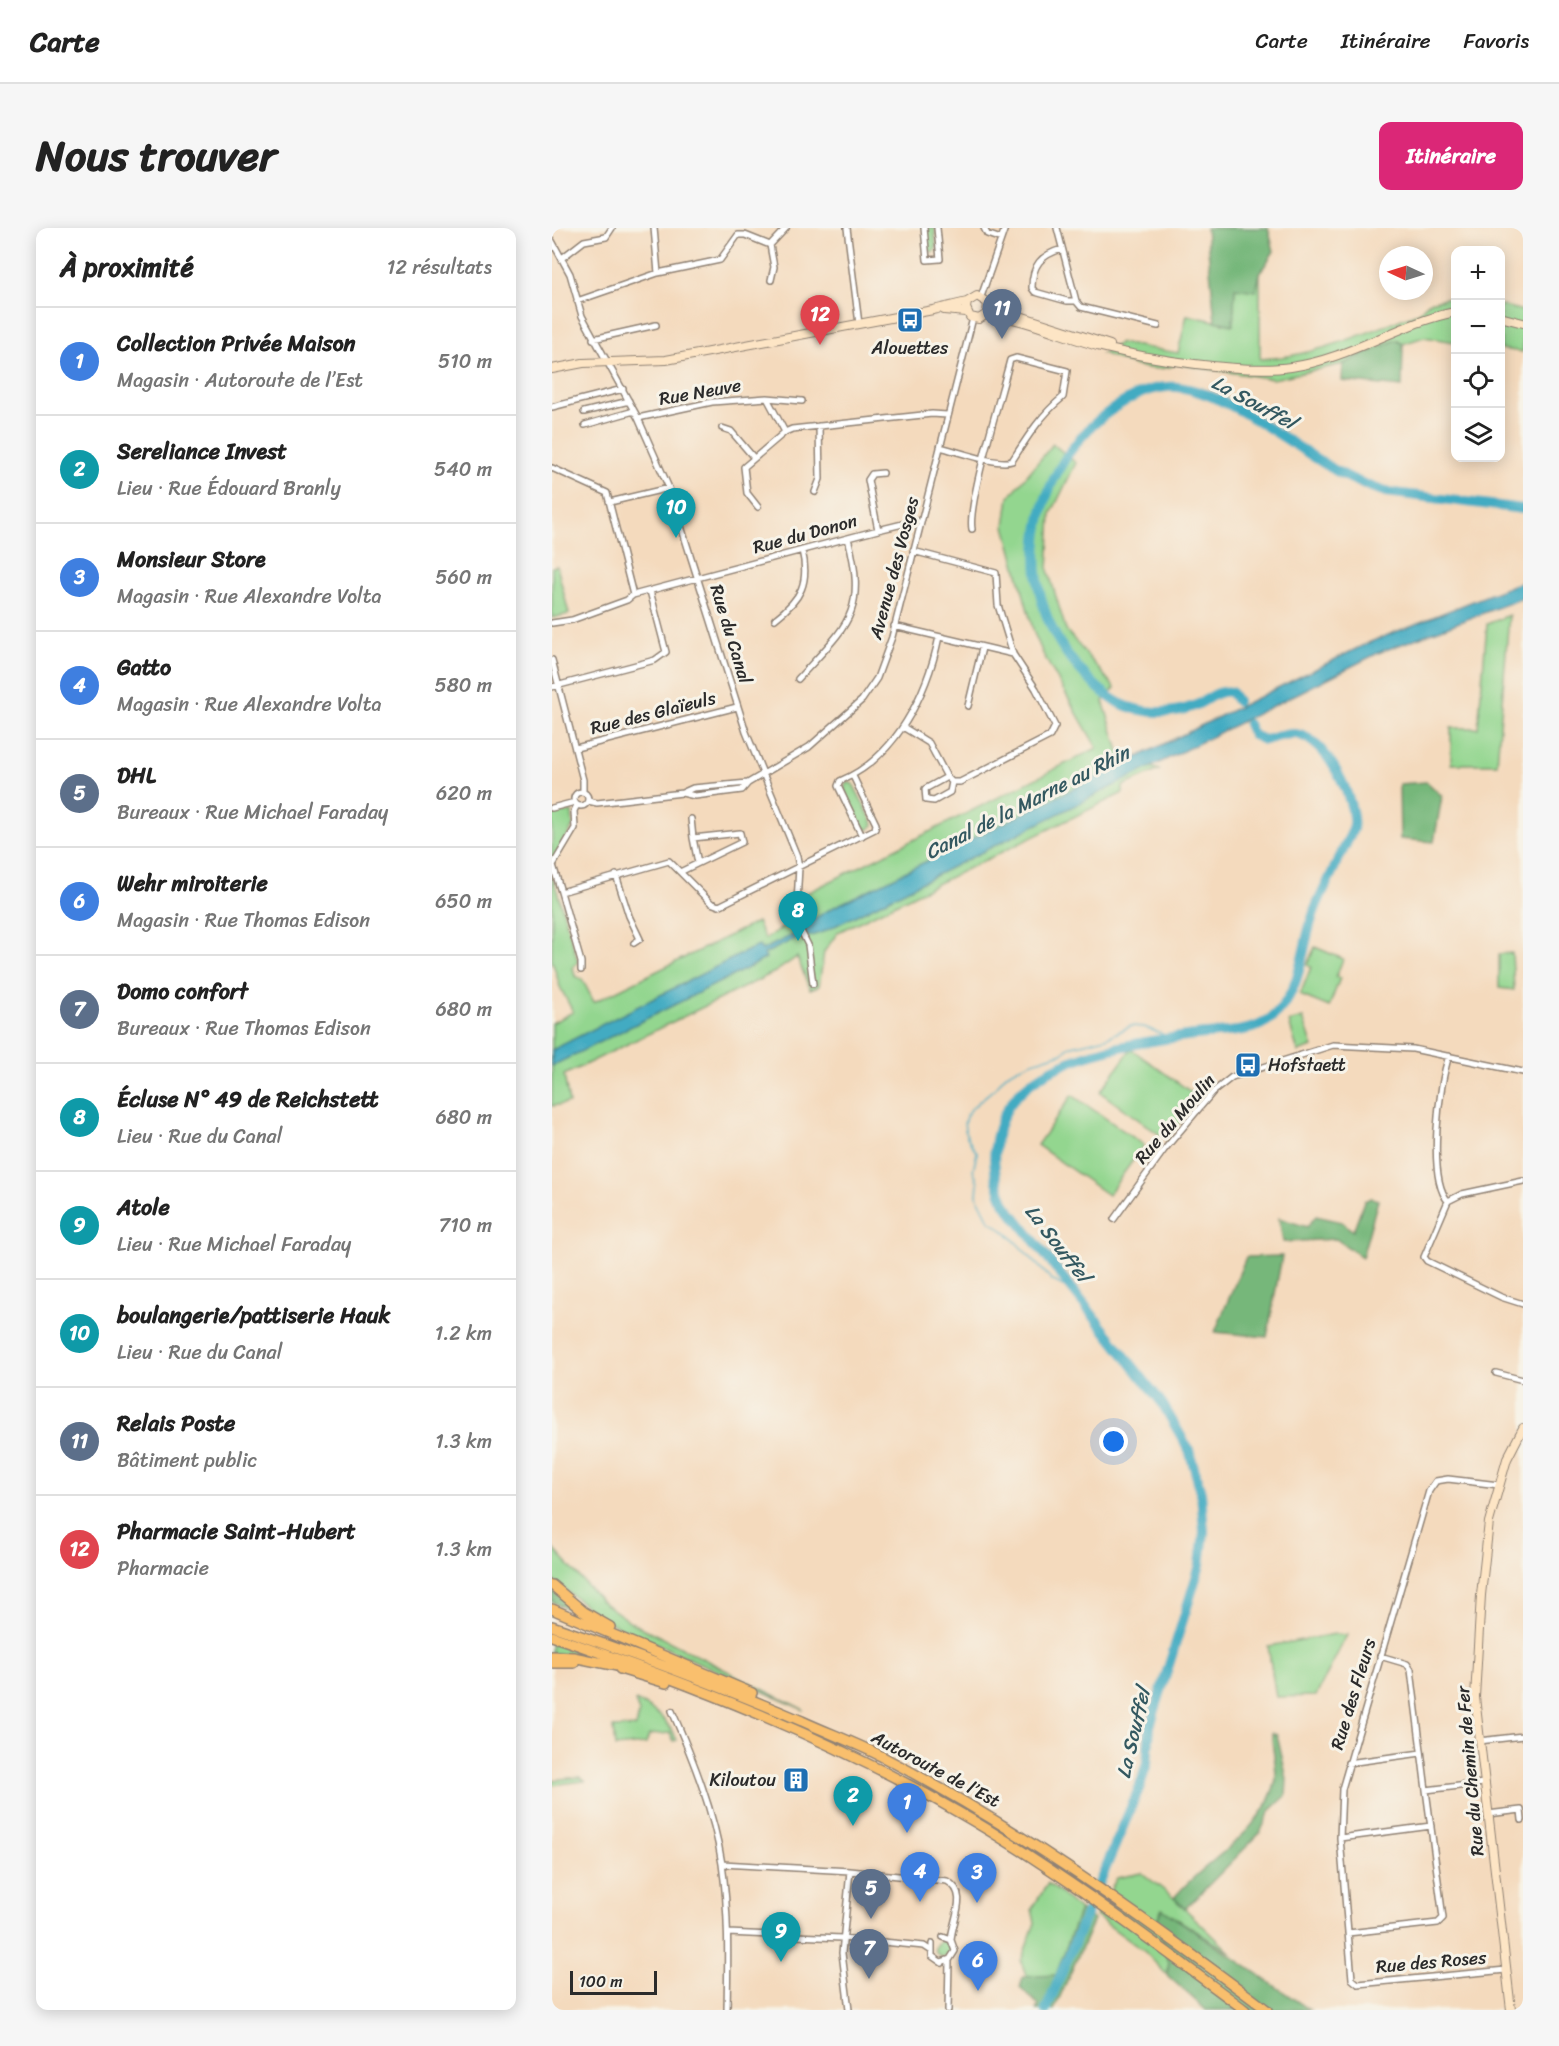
<!DOCTYPE html>
<html lang="fr">
<meta charset="utf-8">
<style>
body{margin:0;font-family:Sriracha,sans-serif;background:#f6f6f6;color:#222}
.controls{position:absolute;right:18px;top:18px;display:grid;overflow:hidden;border-radius:12px;box-shadow:0 3px 15px #0003}
.controls button{width:54px;height:54px;display:grid;place-items:center;padding:0;border:0;border-bottom:2px solid #e0e0e0;background:#fff;color:#222;font:30px sans-serif}
.compass{position:absolute;left:827px;top:18px;width:54px;height:54px;border-radius:50%;background:#fff;box-shadow:0 3px 15px #0003;rotate:274deg}
.scale{position:absolute;left:18px;bottom:15px;width:87px;box-sizing:border-box;padding-left:6px;border:3px solid #2b2b2b;border-top:0;font-size:16px;line-height:21px;white-space:nowrap;color:#2b2b2b;-webkit-text-stroke:4px #f7f3e8;paint-order:stroke}
.you{position:absolute;left:562px;top:1214px;width:21px;height:21px;margin:-15px;border:4px solid #fff;border-radius:50%;background:#1a73e8;box-shadow:0 0 0 9px #1a73e833}
.badge{display:grid;place-items:center;width:39px;height:39px;border-radius:50%;background:#db2777;color:#fff;font-size:20px;font-weight:700}
.pin{position:absolute;translate:-50% -50px;filter:drop-shadow(0 2px 3px #0008)}
.pin::after{content:'';position:absolute;top:32px;width:21px;height:18px;background:inherit;clip-path:polygon(0 0,100% 0,50% 100%)}
.list{margin:0;padding:0;list-style:none}
h2{display:flex;justify-content:space-between;align-items:center;height:78px;margin:0;padding:0 24px;font-size:26px}
h2 small{font-size:20px;font-weight:400;color:#767676}
.list li{display:grid;grid-template-columns:39px 1fr auto;gap:18px;align-items:center;box-sizing:border-box;height:108px;padding:0 24px;border-top:2px solid #e0e0e0}
.list b{display:block;font-size:22px;white-space:nowrap}
.list p{margin:0;font-size:20px;white-space:nowrap;color:#767676}
.list em{font-size:20px;font-style:normal;color:#767676}
.icon{flex:none;width:33px;height:33px;fill:none;stroke:currentColor;stroke-width:2;stroke-linecap:round;stroke-linejoin:round}
.map{position:relative;flex:none;width:971px;height:1782px;overflow:hidden;border-radius:12px}
header{display:flex;align-items:center;gap:36px;box-sizing:border-box;height:84px;padding:0 30px;background:#fff;border-bottom:2px solid #e0e0e0}
header strong{font-size:28px}
nav{display:flex;gap:33px;margin-inline-start:auto;font-size:21px}
.intro{display:flex;align-items:center;justify-content:space-between;box-sizing:border-box;height:144px;padding:0 36px}
h1{margin:0;font-size:42px}
.button{padding:15px 27px;border-radius:12px;background:#db2777;color:#fff;font-size:21px;font-weight:700}
main{display:flex;gap:36px;padding:0 36px}
aside{flex:1;background:#fff;border-radius:12px;box-shadow:0 3px 15px #0003}
.map>svg:first-child{display:block}
.green{fill:#93d68f;stroke:#5f805d;stroke-width:1.5}
.forest{fill:#76b77a;stroke:#507152;stroke-width:1.5}
.water{fill:#42abc2;stroke:#366b76;stroke-width:1.5}
.lines{fill:none;stroke-linecap:round;stroke-linejoin:round}
.stream{stroke:#42abc2;stroke-width:1.5}
.river{stroke:#42abc2;stroke-width:10}
.street-casing{stroke:#908274;stroke-width:8}
.secondary-casing{stroke:#908274;stroke-width:10}
.highway-casing{stroke:#908274;stroke-width:12}
.street{stroke:#fff;stroke-width:5}
.secondary{stroke:#fde5c5;stroke-width:8}
.highway{stroke:#f9bf6d;stroke-width:9}
.labels{text-anchor:middle;stroke-width:6;stroke-linejoin:round;paint-order:stroke}
.poi-label{font-size:18px;fill:#2b2b2b;stroke:#f7f3e8}
.street-label{font-size:18px;fill:#2b2b2b;stroke:#f7f3e8}
.water-label{font-size:20px;font-style:italic;fill:#335860;stroke:#f7f3e8}
</style>
<header>
<strong>Carte</strong>
<nav><a>Carte</a><a>Itinéraire</a><a>Favoris</a></nav>
</header>
<div class="intro"><h1>Nous trouver</h1><a class="button">Itinéraire</a></div>
<main>
<aside>
<h2>À proximité<small>12 résultats</small></h2>
<ul class="list">
<li><span class="badge" style="background:#3f7fe0">1</span><div><b>Collection Privée Maison</b><p>Magasin · Autoroute de l’Est</p></div><em>510 m</em></li>
<li><span class="badge" style="background:#0f9aa8">2</span><div><b>Sereliance Invest</b><p>Lieu · Rue Édouard Branly</p></div><em>540 m</em></li>
<li><span class="badge" style="background:#3f7fe0">3</span><div><b>Monsieur Store</b><p>Magasin · Rue Alexandre Volta</p></div><em>560 m</em></li>
<li><span class="badge" style="background:#3f7fe0">4</span><div><b>Gatto</b><p>Magasin · Rue Alexandre Volta</p></div><em>580 m</em></li>
<li><span class="badge" style="background:#5c6f8a">5</span><div><b>DHL</b><p>Bureaux · Rue Michael Faraday</p></div><em>620 m</em></li>
<li><span class="badge" style="background:#3f7fe0">6</span><div><b>Wehr miroiterie</b><p>Magasin · Rue Thomas Edison</p></div><em>650 m</em></li>
<li><span class="badge" style="background:#5c6f8a">7</span><div><b>Domo confort</b><p>Bureaux · Rue Thomas Edison</p></div><em>680 m</em></li>
<li><span class="badge" style="background:#0f9aa8">8</span><div><b>Écluse N° 49 de Reichstett</b><p>Lieu · Rue du Canal</p></div><em>680 m</em></li>
<li><span class="badge" style="background:#0f9aa8">9</span><div><b>Atole</b><p>Lieu · Rue Michael Faraday</p></div><em>710 m</em></li>
<li><span class="badge" style="background:#0f9aa8">10</span><div><b>boulangerie/pattiserie Hauk</b><p>Lieu · Rue du Canal</p></div><em>1.2 km</em></li>
<li><span class="badge" style="background:#5c6f8a">11</span><div><b>Relais Poste</b><p>Bâtiment public</p></div><em>1.3 km</em></li>
<li><span class="badge" style="background:#e0444e">12</span><div><b>Pharmacie Saint-Hubert</b><p>Pharmacie</p></div><em>1.3 km</em></li>
</ul>
</aside>
<div class="map">
<svg width="971" height="1782" viewBox="0 0 971 1782">
<rect width="100%" height="100%" fill="#f7f3e8"/>
<filter id="ink" filterUnits="userSpaceOnUse"><feTurbulence type="fractalNoise" baseFrequency=".0167" numOctaves="2"/><feDisplacementMap in="SourceGraphic" scale="12" xChannelSelector="R" yChannelSelector="G"/><feConvolveMatrix kernelMatrix="1 2 1 2 8 2 1 2 1" color-interpolation-filters="sRGB"/></filter>
<filter id="wash" filterUnits="userSpaceOnUse"><feTurbulence type="fractalNoise" baseFrequency=".008" numOctaves="4" result="noise"/><feDisplacementMap in="SourceGraphic" scale="24" xChannelSelector="R" yChannelSelector="G"/><feGaussianBlur stdDeviation="1.35" result="paint"/><feColorMatrix in="noise" values="0 0 0 0 0 0 0 0 0 0 0 0 0 0 0 0 0 1.4 0 .05"/><feComposite in="paint" operator="in"/></filter>
<g filter="url(#wash)">
<rect width="100%" height="100%" fill="#f4dabd"/>
<path class="green" d="M374,0H383L384,21L381,24L376,22Z
M708,45V131C763,129 815,104 866,85L877,74L903,68V114L872,109L851,116L844,112L791,136L721,151L625,136C602,148 571,134 550,125L568,115L626,125L635,87L681,97L683,60Z
M948,77L971,83V124L949,121Z
M501,216L524,235L499,286L496,342L514,402L563,460L551,473L568,526L607,542L571,558V565L286,704L272,724L267,758L258,761L245,729L223,744L12,847L17,875L0,878V795L21,784L8,759L0,732V646L26,734L21,739L23,748L30,751L42,774L205,694L213,711L242,692L243,671L545,520L492,428L482,405L453,298L457,269Z
M5,338L17,386L0,390V339Z
M957,387L945,536H899V500H926L935,396Z
M294,554L301,556L320,593L321,597L316,602L309,598L292,562Z
M20,584L21,598L0,635V586Z
M763,719L791,731L784,749L788,750L777,779L748,767L759,739L755,737Z
M960,725L962,762L947,760V726Z
M751,790L761,819L746,824L737,794Z
M579,821L646,869L615,912L548,864Z
M520,867L592,917L556,967L485,917Z
M0,1319L49,1373L79,1394L252,1482L50,1391L0,1351Z
M783,1406L795,1407L764,1468L724,1469L716,1418Z
M0,1415L33,1426L34,1428L0,1425Z
M83,1473C103,1481 116,1492 125,1512L122,1513L118,1505L97,1507L94,1516L63,1519L61,1500L84,1499L87,1485Z
M28,1549L33,1553L0,1557V1552Z
M590,1645L622,1670L680,1726L610,1681L605,1691L617,1735L615,1747L593,1724L544,1688L565,1650Z
M496,1655L528,1682L504,1747L475,1750L469,1733L483,1695L480,1681Z
M383 1721a8 8 0 1 1 16 0a8 8 0 1 1-16 0Z"/>
<path class="forest" d="M654,0H716L722,23L708,45L704,63L683,60L681,97L663,93Z
M844,112L851,116L850,159L790,153L791,136Z
M875,554L890,568L882,614L848,611L847,556Z
M819,970L826,972L810,1029L784,1011L731,1014L727,990L755,999L764,988L790,994L801,1003L812,973Z
M730,1028L715,1109L663,1104L694,1029Z
M0,1362L29,1386L0,1374Z
M720,1505L725,1507L735,1551L734,1568L718,1583L708,1605L633,1681L622,1670C656,1628 705,1612 723,1556C727,1544 719,1520 720,1505Z
M610,1681L758,1782H654L615,1747L617,1735L605,1691Z
M528,1682L542,1692L502,1782H485L487,1777L468,1760L471,1749L504,1747Z"/>
<path class="water" d="M971,353V370L826,425L271,704L255,709L253,706L212,726L214,730L204,736L0,838V822L199,721L207,718L210,722L251,702L250,698L280,680L816,415Z"/>
<g class="lines">
<path class="stream" d="M523,1065L500,1052L456,1006L437,992L425,968L426,954L421,943L425,925C399,891 417,882 442,861C448,856 451,848 458,844C464,839 501,827 511,825L516,819L554,810L579,798L592,799L620,810"/>
<path class="river" d="M685,473L679,464C665,461 655,473 642,478C619,487 590,486 567,475C550,466 536,451 523,436C460,362 477,249 550,189C568,175 593,160 615,159C664,155 744,221 788,245C803,253 818,259 834,264L971,281
M494,1782L588,1558L595,1535L598,1498L648,1337L652,1304L649,1264L637,1222L610,1175L453,976C440,946 438,920 451,889C477,828 584,814 643,807C667,804 699,806 718,791C753,763 748,717 764,679C775,653 789,628 801,601C805,573 775,511 744,506C732,505 723,510 712,512L701,507L696,496"/>
</g>
</g>
<g filter="url(#ink)">
<g class="lines">
<defs>
<path id="street" d="M102,0L106,45
M295,0L307,96
M372,0L375,32L388,31L385,0
M432,0L435,6L449,11
M505,0L524,73L529,79L606,98
M0,13L18,46L30,88L86,190L117,260L194,504L245,628L247,639L244,693L256,717L261,756
M218,17L222,39L219,52
M510,21C489,27 480,37 480,60L483,64L515,73H524
M10,30L32,13L54,9L60,0
M429,69L453,0
M25,73L106,45L168,32L186,7H193L218,17L234,0
M41,111L104,97
M215,170L250,173
M0,179L71,161
M32,184L77,173
M86,190L160,174L215,170L233,204
M33,197L82,183
M170,200L179,203L202,230
M388,219C405,223 445,238 460,233C476,208 488,188 511,169L515,143L464,130L458,132C450,164 415,276 420,301
M0,240L55,265L81,367
M263,264L268,251L267,198
M58,274L117,260
M206,279L195,265L192,239L233,204L240,201L380,186L395,187
M326,302L316,252L320,246L331,245
M361,323L444,345L446,377L461,426L484,461L503,498L498,508L408,554H400L395,549
M223,391C249,371 258,355 250,322
M0,395L20,392L75,372L81,367L326,302L363,293L369,295
M342,398L461,426
M0,432L31,552V563
M246,451C294,398 316,387 296,310
M0,459L103,432L114,424L98,363
M416,478L430,420
M351,499L377,515L395,549L373,561L374,572L382,573L398,564L400,554
M24,520L185,479
M22 571a7 7 0 1 1 14 0a7 7 0 1 1-14 0Z
M130,565L143,568L190,562L196,555L257,519L310,472L325,450L340,409L421,90
M36,573L45,575L130,565L141,560L196,555
M25,577L22,583L23,600L1,637L9,664L117,633L159,675L167,678L323,601L324,596L301,548
M0,580L23,574
M139,591L141,610
M310,608L286,558L288,553C344,530 375,466 387,409
M128,644L190,614L188,605L141,610L146,635
M64,647L77,688L88,711L82,715
M9,664L29,734V742
M971,953L910,966L896,973L872,1029L875,1033L949,1069L971,1076
M896,973C875,950 887,856 897,828
M562,991L612,922L661,864L680,849L781,817L861,821L971,844
M944,1145L971,1152
M947,1257L896,1251L884,1253L877,1263L790,1561L788,1610L800,1751L806,1756L954,1742
M828,1428L855,1436L859,1442L874,1562
M120,1483C141,1531 162,1584 170,1636C177,1684 176,1733 175,1782
M927,1513L971,1508
M796,1535L869,1525
M936,1586L969,1582L970,1592
M788,1610L879,1598
M170,1636L298,1643L395,1653C418,1665 400,1692 399,1712
M176,1705L290,1710L372,1718L378,1722
M796,1705L886,1695L891,1690L874,1562L932,1555
M380,1716V1728L390,1735
M389,1734L398,1731L403,1723L399,1712L391,1709
M297,1782L290,1725L298,1643
M396,1782L397,1733"/>
<path id="secondary" d="M437,78L558,117
M392,82L414,84
M435,86C474,91 512,109 549,119C596,131 693,146 739,139C798,131 847,95 903,84
M948,89L971,95
M0,141L31,135L114,132L381,82L415,74L425,68L436,75L435,86L427,91L418,89L414,80L415,74
M959,1782L923,1469L929,1367L937,1294L955,1231L971,1200"/>
<path id="highway" d="M0,1357L32,1384L58,1399
M0,1381L200,1465
M0,1398C85,1427 168,1458 250,1493C276,1505 304,1515 329,1528C466,1599 591,1689 715,1782
M0,1408C140,1456 278,1510 406,1584C507,1642 600,1713 693,1782
M0,1428L21,1429L75,1440
M0,1435H22
M68,1441L114,1455"/>
</defs>
<use href="#street" class="street-casing"/>
<use href="#secondary" class="secondary-casing"/>
<use href="#highway" class="highway-casing"/>
<use href="#street" class="street"/>
<use href="#secondary" class="secondary"/>
<use href="#highway" class="highway"/>
</g>
</g>
<defs>
<symbol id="bus-square" viewBox="-11 -11 22 22"><rect x="-9" y="-9" width="18" height="18" rx="4" fill="#1f6fb2" stroke="#f7f3e8"/><path d="M-5-6H5V4H4V6H2V4H-2V6H-4V4H-5ZM-3.5-4V0h7V-4ZM-3.5 1.2v1.5H-2V1.2ZM2 1.2v1.5H3.5V1.2Z" fill="#fff"/></symbol>
<symbol id="building-square" viewBox="-11 -11 22 22"><rect x="-9" y="-9" width="18" height="18" rx="4" fill="#1f6fb2" stroke="#f7f3e8"/><path d="M-4-6H4V6H1V3H-1V6H-4ZM-2.5-4.3h1.7v1.8h-1.7ZM.8-4.3h1.7v1.8H.8ZM-2.5-1h1.7V.8h-1.7ZM.8-1h1.7V.8H.8Z" fill="#fff"/></symbol>
</defs>
<g fill-rule="evenodd">
<use href="#bus-square" x="343" y="77" width="30" height="30"/>
<use href="#bus-square" x="681" y="822" width="30" height="30"/>
<use href="#building-square" x="229" y="1537" width="30" height="30"/>
</g>
<g class="labels">
<g class="poi-label">
<text x="358" y="126">Alouettes</text>
<text x="716" y="843" text-anchor="start">Hofstaett</text>
<text x="224" y="1558" text-anchor="end">Kiloutou</text>
</g>
<g class="street-label">
<text transform="translate(148 164) rotate(-10)" y="6">Rue Neuve</text>
<text transform="translate(253 306) rotate(-15)" y="6">Rue du Donon</text>
<text transform="translate(342 340) rotate(-75)" y="6">Avenue des Vosges</text>
<text transform="translate(179 406) rotate(73)" y="6">Rue du Canal</text>
<text transform="translate(101 485) rotate(-14)" y="6">Rue des Glaïeuls</text>
<text transform="translate(623 891) rotate(-49)" y="6">Rue du Moulin</text>
<text transform="translate(801 1466) rotate(-73)" y="6">Rue des Fleurs</text>
<text transform="translate(384 1541) rotate(28)" y="6">Autoroute de l’Est</text>
<text transform="translate(918 1543) rotate(-95)" y="6">Rue du Chemin de Fer</text>
<text transform="translate(879 1734) rotate(-5)" y="6">Rue des Roses</text>
</g>
<g class="water-label">
<text transform="translate(702 174) rotate(28)" y="7">La Souffel</text>
<text transform="translate(475 574) rotate(-27)" y="7">Canal de la Marne au Rhin</text>
<text transform="translate(506 1015) rotate(52)" y="7">La Souffel</text>
<text transform="translate(581 1505) rotate(-77)" y="7">La Souffel</text>
</g>
</g>
</svg>
<div class="controls">
<button>+</button>
<button>−</button>
<button><svg class="icon" aria-label="locate" viewBox="0 0 24 24"><circle cx="12" cy="12" r="6"/><path d="M12 2v4M12 18v4M2 12h4M18 12h4"/></svg></button>
<button><svg class="icon" aria-label="layers" viewBox="0 0 24 24"><path d="M12 4l9 5-9 5-9-5zM3 14l9 5 9-5"/></svg></button>
</div>
<svg class="compass" viewBox="-18 -18 36 36"><path d="M0-13l5 13h-10z" fill="#e53935"/><path d="M0 13l5-13h-10z" fill="#767676"/></svg>
<div class="scale">100 m</div>
<div class="you"></div>
<div class="pin badge" style="left:355px;top:1605px;background:#3f7fe0">1</div>
<div class="pin badge" style="left:301px;top:1598px;background:#0f9aa8">2</div>
<div class="pin badge" style="left:425px;top:1675px;background:#3f7fe0">3</div>
<div class="pin badge" style="left:368px;top:1674px;background:#3f7fe0">4</div>
<div class="pin badge" style="left:319px;top:1691px;background:#5c6f8a">5</div>
<div class="pin badge" style="left:426px;top:1763px;background:#3f7fe0">6</div>
<div class="pin badge" style="left:317px;top:1751px;background:#5c6f8a">7</div>
<div class="pin badge" style="left:246px;top:713px;background:#0f9aa8">8</div>
<div class="pin badge" style="left:229px;top:1734px;background:#0f9aa8">9</div>
<div class="pin badge" style="left:124px;top:310px;background:#0f9aa8">10</div>
<div class="pin badge" style="left:450px;top:111px;background:#5c6f8a">11</div>
<div class="pin badge" style="left:268px;top:117px;background:#e0444e">12</div>
</div>
</main>
